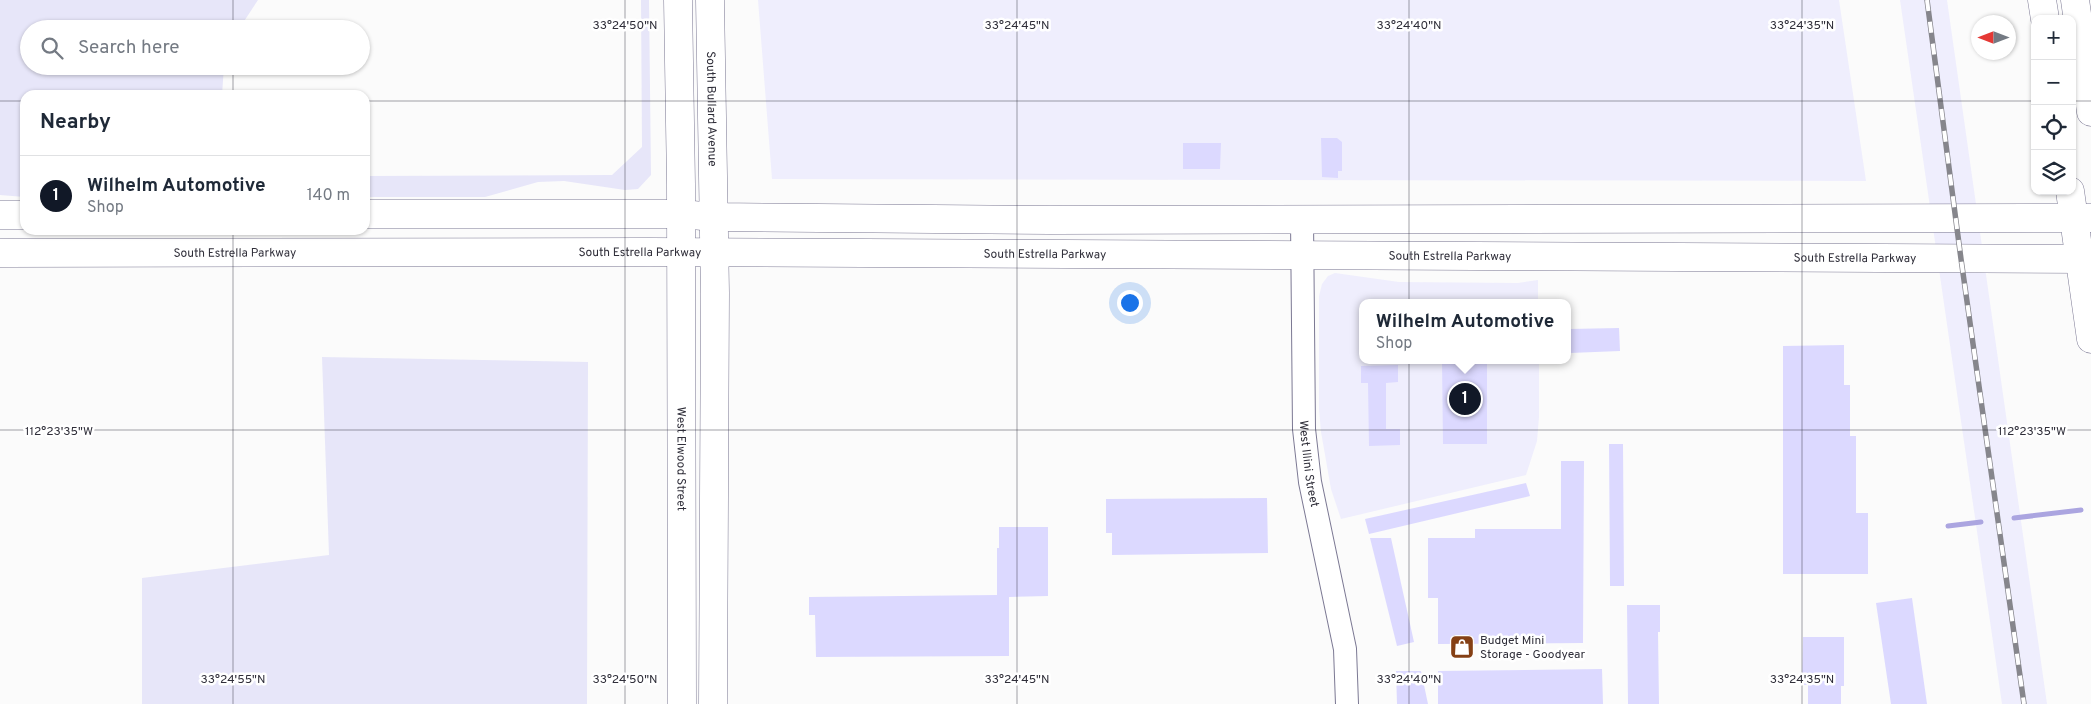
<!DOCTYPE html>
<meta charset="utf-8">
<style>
body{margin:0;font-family:Overpass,sans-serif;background:#f2f2f3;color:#1f2937}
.controls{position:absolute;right:15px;top:15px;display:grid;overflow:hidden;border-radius:10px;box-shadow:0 1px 4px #0004}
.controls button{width:45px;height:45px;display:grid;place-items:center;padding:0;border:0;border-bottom:1px solid #e0e1e3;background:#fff;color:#1f2937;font:25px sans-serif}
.compass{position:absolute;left:1971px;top:15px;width:45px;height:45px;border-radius:50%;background:#fff;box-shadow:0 1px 4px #0004;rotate:270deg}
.you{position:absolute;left:1129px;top:302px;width:18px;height:18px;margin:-12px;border:4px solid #fff;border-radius:50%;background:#1a73e8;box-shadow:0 0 0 8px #1a73e833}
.badge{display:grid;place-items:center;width:32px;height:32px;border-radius:50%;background:#111827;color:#fff;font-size:16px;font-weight:700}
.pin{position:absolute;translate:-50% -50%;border:2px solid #fff;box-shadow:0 1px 5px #0006}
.popup{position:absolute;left:1359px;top:299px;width:212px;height:65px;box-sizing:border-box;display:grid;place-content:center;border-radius:10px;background:#fff;filter:drop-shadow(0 1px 4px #0005);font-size:16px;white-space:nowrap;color:#747a83}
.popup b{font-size:19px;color:#1f2937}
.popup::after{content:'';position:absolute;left:50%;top:100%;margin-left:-10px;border:10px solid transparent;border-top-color:#fff}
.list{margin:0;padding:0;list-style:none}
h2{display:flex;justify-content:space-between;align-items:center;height:65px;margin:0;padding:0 20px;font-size:21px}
h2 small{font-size:16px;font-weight:400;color:#747a83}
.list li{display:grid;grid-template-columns:32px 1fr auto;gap:15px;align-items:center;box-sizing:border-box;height:80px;padding:0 20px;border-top:1px solid #e0e1e3}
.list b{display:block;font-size:19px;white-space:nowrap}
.list p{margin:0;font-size:16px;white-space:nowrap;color:#747a83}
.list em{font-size:16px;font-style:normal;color:#747a83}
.icon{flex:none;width:28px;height:28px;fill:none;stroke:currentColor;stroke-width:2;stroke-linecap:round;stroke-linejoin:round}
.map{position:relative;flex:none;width:2091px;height:704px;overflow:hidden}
.search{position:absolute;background:#fff;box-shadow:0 1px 4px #0004;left:20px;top:20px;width:350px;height:55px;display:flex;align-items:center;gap:12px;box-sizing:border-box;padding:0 18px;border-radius:28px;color:#747a83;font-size:19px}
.panel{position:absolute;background:#fff;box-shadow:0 1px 4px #0004;left:20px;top:90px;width:350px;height:145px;border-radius:15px}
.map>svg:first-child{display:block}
.built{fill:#efeefd}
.green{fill:#e7e6f9}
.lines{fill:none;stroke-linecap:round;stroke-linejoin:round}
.stream{stroke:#aba5e0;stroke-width:5}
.building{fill:#dcd9ff}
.minor-casing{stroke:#7b7893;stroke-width:24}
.major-casing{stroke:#7b7893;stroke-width:29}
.minor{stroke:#fff;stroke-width:22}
.major{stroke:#fff;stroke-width:28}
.rail-casing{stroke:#86868c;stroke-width:5.5}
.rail{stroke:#fff;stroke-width:4;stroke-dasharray:11;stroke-linecap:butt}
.ticks{fill:none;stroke:#2f2e39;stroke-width:1;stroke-opacity:0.45}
.labels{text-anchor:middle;stroke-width:5;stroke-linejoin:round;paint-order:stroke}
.street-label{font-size:12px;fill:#2f2e39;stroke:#fff}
.poi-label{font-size:12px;fill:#2f2e39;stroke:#fff;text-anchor:start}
.ticks-label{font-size:12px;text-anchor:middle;fill:#2f2e39;stroke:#fff;stroke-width:5;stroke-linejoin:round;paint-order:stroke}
</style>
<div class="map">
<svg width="2091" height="704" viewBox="0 0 2091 704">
<rect width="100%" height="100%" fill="#fbfbfb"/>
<path class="built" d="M758,0H1839L1866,181L772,179Z
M1900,0H1947L2047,704H2002Z
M1335,273L1399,282L1518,283L1538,280V303H1362V360H1539V417L1537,441L1526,475L1341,519L1331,489L1321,432L1319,409V296L1322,284L1328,276Z"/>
<path class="green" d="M0,0H258L239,29H29V66H224L222,95H25V197L0,195Z
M641,0H649L651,175L638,189L625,190L564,181L538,182L485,197H365V176L612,175L642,147Z
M322,357L588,362L587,704H142V578L329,555Z"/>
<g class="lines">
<path class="stream" d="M2014,518L2081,510
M1948,526L1981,522"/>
</g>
<path class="building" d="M1321,138H1337L1342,142V171H1338V178L1322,177Z
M1183,143H1221L1220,169H1183Z
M1619,328L1620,351L1570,353L1569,329Z
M1844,345V385H1850V436H1856V513H1868V574H1783V346Z
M1442,360H1487V444H1443Z
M1398,365V382L1386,383V429H1400V445L1369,446L1368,383H1361V366Z
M1609,444H1623L1624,586H1610Z
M1561,461H1584L1583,643L1438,644V598H1428V538H1475V529H1561Z
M1526,483L1530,496L1369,534L1365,519Z
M1267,498L1268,553L1112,555V533H1106V499Z
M999,527H1048V596L1009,597V656L816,657L815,615H809V597L997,595V548H999Z
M1370,538H1391L1414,642L1397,646Z
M1912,598L1927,704H1891L1876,603Z
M1627,605H1660V632H1658L1659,704H1628Z
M1803,637H1844V686H1841V704H1808V685H1802Z
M1602,669L1603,704H1438V671Z
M1396,671H1421L1428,704H1397Z"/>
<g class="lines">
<defs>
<g id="minor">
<path id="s1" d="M1302,219L1304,429L1310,482L1345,649L1347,704"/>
</g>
<g id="major">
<path id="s2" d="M678,0L681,184L682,704"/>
<path id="s3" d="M710,0L715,293L713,704"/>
<path d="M2042,0L2045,19"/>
<path d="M2075,0L2091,112"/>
<path d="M2070,191L2091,339"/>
<path d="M365,214H681L714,217L1050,220L2091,218"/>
<path d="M0,215H25"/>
<path id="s4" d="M0,253L649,252L2091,259"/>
</g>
</defs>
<use href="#minor" class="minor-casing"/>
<use href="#major" class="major-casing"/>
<use href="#minor" class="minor"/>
<use href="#major" class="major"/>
<defs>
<path id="rail" d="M1927,0L1961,259L2024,704"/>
</defs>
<use href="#rail" class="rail-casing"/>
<use href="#rail" class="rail"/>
</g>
<path class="ticks" d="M233,0V29M625,0V704M1017,0V704M1409,0V704M1802,0V704M233,66V95M0,101H25M365,101H2035M2072,101H2091M233,230V704M0,430H2091"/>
<defs>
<symbol id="shop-square" viewBox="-11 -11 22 22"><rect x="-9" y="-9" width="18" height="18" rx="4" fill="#854015" stroke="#fff"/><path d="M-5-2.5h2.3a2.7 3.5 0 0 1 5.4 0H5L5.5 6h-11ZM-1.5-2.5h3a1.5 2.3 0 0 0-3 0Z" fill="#fff"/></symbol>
</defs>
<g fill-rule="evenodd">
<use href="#shop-square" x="1448" y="633" width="28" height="28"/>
</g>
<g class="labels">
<g class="street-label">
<text dy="4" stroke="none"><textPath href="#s3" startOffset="109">South Bullard Avenue</textPath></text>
<text dy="4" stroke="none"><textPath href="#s4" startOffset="640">South Estrella Parkway</textPath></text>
<text dy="4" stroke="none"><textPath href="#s4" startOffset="235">South Estrella Parkway</textPath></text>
<text dy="4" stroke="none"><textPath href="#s4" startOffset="1045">South Estrella Parkway</textPath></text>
<text dy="4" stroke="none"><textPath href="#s4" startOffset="1450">South Estrella Parkway</textPath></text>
<text dy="4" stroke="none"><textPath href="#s4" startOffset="1855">South Estrella Parkway</textPath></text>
<text dy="4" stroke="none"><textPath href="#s2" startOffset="459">West Elwood Street</textPath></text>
<text dy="4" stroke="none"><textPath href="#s1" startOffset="245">West Illini Street</textPath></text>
</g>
<g class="poi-label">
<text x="1480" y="644">Budget Mini<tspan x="1480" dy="14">Storage - Goodyear</tspan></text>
</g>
</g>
<g class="ticks-label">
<text x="625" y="29">33°24'50"N</text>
<text x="1017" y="29">33°24'45"N</text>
<text x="1409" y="29">33°24'40"N</text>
<text x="1802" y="29">33°24'35"N</text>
<text x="2032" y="435">112°23'35"W</text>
<text x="59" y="435">112°23'35"W</text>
<text x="233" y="683">33°24'55"N</text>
<text x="625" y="683">33°24'50"N</text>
<text x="1017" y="683">33°24'45"N</text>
<text x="1409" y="683">33°24'40"N</text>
<text x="1802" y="683">33°24'35"N</text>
</g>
</svg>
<div class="controls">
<button>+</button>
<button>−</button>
<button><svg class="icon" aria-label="locate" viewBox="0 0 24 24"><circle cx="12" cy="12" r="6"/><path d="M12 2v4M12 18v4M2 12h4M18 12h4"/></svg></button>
<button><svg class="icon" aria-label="layers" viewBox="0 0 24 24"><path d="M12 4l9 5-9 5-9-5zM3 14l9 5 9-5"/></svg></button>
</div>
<svg class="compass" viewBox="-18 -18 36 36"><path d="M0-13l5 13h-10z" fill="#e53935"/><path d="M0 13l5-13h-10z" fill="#747a83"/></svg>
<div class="you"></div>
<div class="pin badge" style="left:1465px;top:399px">1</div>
<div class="popup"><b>Wilhelm Automotive</b>Shop</div>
<div class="search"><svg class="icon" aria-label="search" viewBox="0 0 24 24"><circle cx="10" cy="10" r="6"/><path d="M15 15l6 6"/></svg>Search here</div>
<section class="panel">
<h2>Nearby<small></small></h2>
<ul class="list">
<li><span class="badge">1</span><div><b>Wilhelm Automotive</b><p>Shop</p></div><em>140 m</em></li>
</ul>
</section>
</div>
